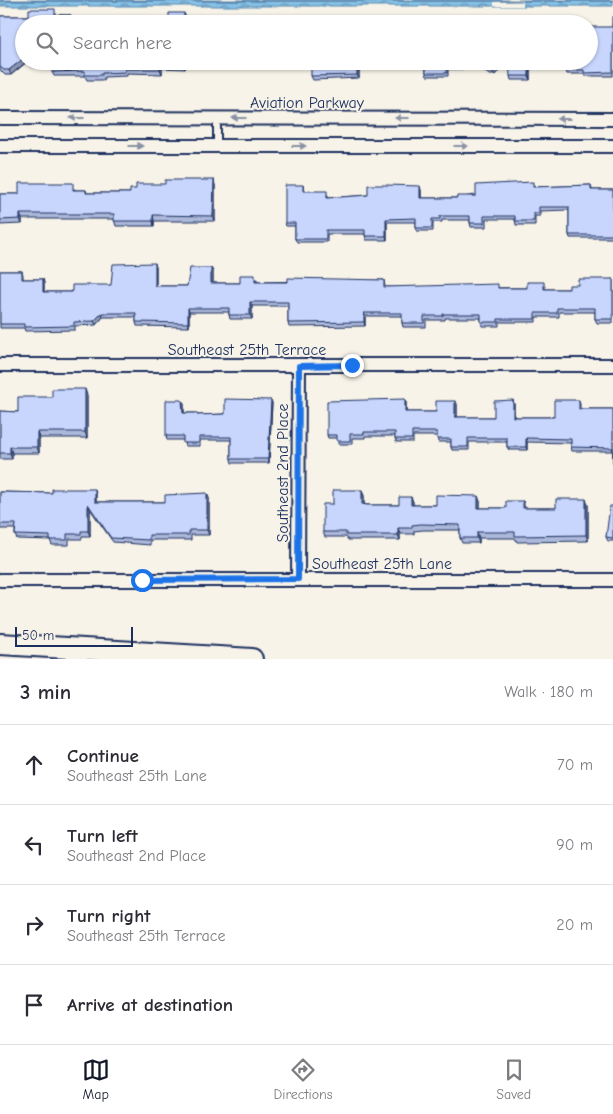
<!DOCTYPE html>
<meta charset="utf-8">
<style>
body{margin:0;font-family:"Comic Neue",sans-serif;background:#f7f7f7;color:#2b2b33}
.scale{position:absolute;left:15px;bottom:12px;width:118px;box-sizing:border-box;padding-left:5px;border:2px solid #1b2f5e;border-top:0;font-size:14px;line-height:18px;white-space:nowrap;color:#1b2f5e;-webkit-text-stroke:4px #f7f3e8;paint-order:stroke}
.stop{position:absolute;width:15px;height:15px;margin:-11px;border:4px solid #1a73e8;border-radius:50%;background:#fff}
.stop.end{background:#1a73e8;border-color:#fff;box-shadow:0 1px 5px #0008}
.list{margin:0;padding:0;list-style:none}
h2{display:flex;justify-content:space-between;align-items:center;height:65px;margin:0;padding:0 20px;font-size:21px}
h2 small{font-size:16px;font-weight:400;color:#7c7c81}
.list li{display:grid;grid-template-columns:32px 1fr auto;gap:15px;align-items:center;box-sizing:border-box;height:80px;padding:0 20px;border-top:1px solid #e1e1e2}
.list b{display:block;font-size:19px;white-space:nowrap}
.list p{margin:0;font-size:16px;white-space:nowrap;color:#7c7c81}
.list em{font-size:16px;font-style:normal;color:#7c7c81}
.icon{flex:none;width:28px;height:28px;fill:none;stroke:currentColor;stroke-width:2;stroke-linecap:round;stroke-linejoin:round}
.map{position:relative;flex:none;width:613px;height:659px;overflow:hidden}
.search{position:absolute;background:#fff;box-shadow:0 1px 4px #0004;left:15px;right:15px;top:15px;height:55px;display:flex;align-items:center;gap:12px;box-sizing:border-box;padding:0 18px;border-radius:28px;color:#7c7c81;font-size:19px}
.sheet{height:385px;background:#fff}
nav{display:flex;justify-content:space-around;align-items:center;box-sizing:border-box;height:70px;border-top:1px solid #e1e1e2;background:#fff;font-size:14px;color:#7c7c81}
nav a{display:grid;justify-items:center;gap:2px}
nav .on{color:#111827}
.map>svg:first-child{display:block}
.water{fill:url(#water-waves);stroke:#5b87af}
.pier{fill:#f7f3e8}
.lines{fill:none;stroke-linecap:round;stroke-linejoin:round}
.shore{stroke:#456994;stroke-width:1}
.service-casing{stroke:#1b2f5e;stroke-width:10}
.minor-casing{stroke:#1b2f5e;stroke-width:16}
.trunk-casing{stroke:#1b2f5e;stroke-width:24}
.service{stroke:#f7f3e8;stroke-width:6}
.minor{stroke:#f7f3e8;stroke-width:12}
.trunk{stroke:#f7f3e8;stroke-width:20}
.wall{fill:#acb8da;stroke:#1b2f5e}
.shaded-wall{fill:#8c96b1;stroke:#1b2f5e}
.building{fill:#c8d6fd;stroke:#1b2f5e}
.oneway{fill:#8991a3}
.route{stroke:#1a73e8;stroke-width:6}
.labels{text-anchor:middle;stroke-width:4;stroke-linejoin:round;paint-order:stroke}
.street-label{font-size:16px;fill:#1b2f5e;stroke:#f7f3e8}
</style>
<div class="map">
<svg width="613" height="659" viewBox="0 0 613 659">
<defs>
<pattern id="water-waves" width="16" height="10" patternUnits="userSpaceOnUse" patternTransform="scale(1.25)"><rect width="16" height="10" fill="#85c1e5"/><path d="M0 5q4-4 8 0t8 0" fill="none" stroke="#6c9dbd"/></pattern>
</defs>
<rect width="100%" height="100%" fill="#f7f3e8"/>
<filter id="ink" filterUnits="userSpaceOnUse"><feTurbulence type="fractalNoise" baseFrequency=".02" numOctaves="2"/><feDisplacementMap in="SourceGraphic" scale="10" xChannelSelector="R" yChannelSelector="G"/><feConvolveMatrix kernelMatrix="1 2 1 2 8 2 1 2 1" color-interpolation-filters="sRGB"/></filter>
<g filter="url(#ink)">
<path class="water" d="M0,0H613V6H0Z"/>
<path class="pier" d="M523,0V6H494V2Z"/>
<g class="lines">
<path class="shore" d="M0,1H613"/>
<defs>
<path id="service" d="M217,118V146"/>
<path id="minor" d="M0,118L613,119
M0,146H613
M0,365H613
M298,579L299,366
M0,580H613"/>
<path id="trunk" d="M0,644L252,659"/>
</defs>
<use href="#service" class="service-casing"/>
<use href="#minor" class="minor-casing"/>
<use href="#trunk" class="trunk-casing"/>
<use href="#service" class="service"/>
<use href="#minor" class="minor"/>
<use href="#trunk" class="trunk"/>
</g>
<path class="wall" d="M57,14V15H71L73,19V24H24V61H45L37,67H32L27,62L11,75H5L0,70V16H29Z
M613,17V76H585L584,74H567L566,70L612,27Z
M185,61V69L162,68V74L127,73V76L104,77V80H87L85,76H54L52,72Z
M359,61V78L313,80L311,76Z
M426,61H508L495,75H489L480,67H463V69H448V76H427L426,73Z
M530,61V80H511L510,76Z
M215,185V221H154V226H116L114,219H22V224L0,225V194H19L75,189V190H86L87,193H130Z
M303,185L304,191L328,195V198L368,195L421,190V198H457L534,185V187L591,185L592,190H613V238H570L569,235V210L540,211V216H535V225H516L515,219H486V227H471L470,223V220H442V222H433V231H417L416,228V222H387V240H366L365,234H327V242H297L295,239V226H286L285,223Z
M156,267V286H187L213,271V283H240L257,279V282L384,280L385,287L527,288L545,286V289H569L578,285L613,279V323H597L595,319V312H559V317H536V322H499V326H482L481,322V318H445V320H426V327H403L402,323V316H365V326L289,327L288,323V306H252V319H230L229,315V312H189V327L137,326L136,322V317H103L96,325L75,326V330L25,331L24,328H0V271H22L23,275V279H43L44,283V292H72L111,285Z
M87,395V438H39V453H12V459H0V411L18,412L52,397Z
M405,399L406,403V412H436L455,401L457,404V417H494L514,404V417H554L579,400L580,404V409H613V463V451H572L571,447V443L527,442V450H509L507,447V442H469V450H452L451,447V442H438L437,436H413V442H396L395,436H365V438H352V444H338L337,438H328L327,435Z
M271,400L272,403L269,463H232L231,459V440H200V446H185L183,440H167L166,436L184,403V413H197L198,415L225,414Z
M362,490L364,496V504L367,505H399L411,497L413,502V505H436L480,501V508H506L523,501L525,508H556L588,505V541L517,542L515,538H479V543H462L460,538V530H423L414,531V534H400V540H348L346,537H325L323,532L333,504Z
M0,492L96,494V502H165L209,498V535H191V540H150V545L113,542L90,509V536H82V539H69V545H52L50,540L17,539L15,535V529H0Z
M613,506V541H608L606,537Z"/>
<path class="shaded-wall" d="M184,13L186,18V24H184Z
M71,15L73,19V24H71Z
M24,58V61H27L11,75L9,70Z
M37,61H45L37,67L35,62Z
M183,61H185V69L183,64Z
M357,61H359V78L357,75Z
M504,61H508L495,75L493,72Z
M529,61H530V80L529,76Z
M160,64L162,68V74L160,69Z
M214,180L215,185V221L213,216Z
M420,186L421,190V202L420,198Z
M20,214L22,219V224L20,219Z
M153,215L154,221V226L153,221Z
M386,219L387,222V240L386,236Z
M155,263L156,267V290L155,286Z
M211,268L213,271V287L211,283Z
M43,279L44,283V296L43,292Z
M250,302L252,306V319L250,315Z
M188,308L189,312V327L188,323Z
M102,313L103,317L96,325L94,321Z
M364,313L365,316V326L364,322Z
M85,389L87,395V438L85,432Z
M405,399L406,403V416L405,412Z
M182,400L184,403V417L183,413Z
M271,400L272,403L269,463L268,459Z
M513,400L514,404V420L513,417Z
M455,401L457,404V420L455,417Z
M37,432L39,438V453L37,447Z
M526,438L527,442V450L526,447Z
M10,447L12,453V459L10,453Z
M95,489L96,494V507L95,502Z
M362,490L364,496V509L362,504Z
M207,493L209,498V535L207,530Z
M478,496L480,501V514L478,508Z
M411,497L413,502V511L411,505Z
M586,499L588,505V541L586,535Z
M88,504L90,509V536L88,531Z
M398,528L400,534V540L398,535Z
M477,532L479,538V543L477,538Z"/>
<path class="building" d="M29,9H55V15H71V24H24V58L9,70H4L0,67V16H29Z
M169,13H184V24H140V22L169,23Z
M612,17H613V72L584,73V70H566V61H589V27H612Z
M485,18H527V24H486Z
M426,20H448V24H426Z
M52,61H183V64H160V69H125V72L102,73V75H85V71L52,72Z
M311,61H357V75L311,76Z
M426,61H504L493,72H487L478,63H462V65L447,66V73H426Z
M509,61H529V76H510Z
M165,180H214L213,216L153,215V221H114V214H20V219L0,220V194H19V183H73V190H86V193H130V189H136V184H165Z
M533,182V187L591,185V190H613V235H569V207H539V213H534V221H515V216H484V223H470V216H440V219H432V228H416V218L386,219V236H365V230H326V239H295V223H285V185H303V191H327V198L368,195V185H386L420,186V198H457V196H476V185Z
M155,263V286H187L190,268H211V283H240V275H255V282H288V278L384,280V287L498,284V288H527V282H544V289H569V285H578V279H613V319H595V308H557V313H535V319H498V322H481V314H443V316H424V323H402V313H364V322L288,323V302H250V315H229V308H188V323L136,322V313H102L94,321L74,322V326L24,327V324H0V271H22V279H43V292H72V285H111L113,264Z
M52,389H85V432H37V447H10V453H0V411L18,412V397H52Z
M225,399L271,400L268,459H231V437H199V443H183V436H166V400H182L183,413H197V415L225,414Z
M405,399V412H436V401H455V417H494V401L513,400V417H554V400H579V409H613V462V448L571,447V439L526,438V447H507V438H468V447H451V439H437V432H412V439H395V432H364V434H350V441H337V435H327V401Z
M52,489H95V502H165V495L207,493V530H189V535H149V540L111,538L88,504V531H81V534H67V540H50V536L15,535L16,524H0V492L52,493Z
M333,490H362V504L367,505H399V497H411V505H436V495L478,496V508H506V501H523V508H556V499H586V535L515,536V532H477V538H460V525L421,524L412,525V528H398V535H346V532H323V504H333Z
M610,506H613V538L606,537Z"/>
<defs><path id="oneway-solid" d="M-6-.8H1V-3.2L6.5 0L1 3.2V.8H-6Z" transform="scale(1.25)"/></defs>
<g class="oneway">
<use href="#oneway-solid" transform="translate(77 118) rotate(180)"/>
<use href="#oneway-solid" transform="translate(239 118) rotate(-180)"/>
<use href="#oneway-solid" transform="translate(402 118) rotate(-180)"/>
<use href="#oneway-solid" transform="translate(564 119) rotate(-180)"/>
<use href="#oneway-solid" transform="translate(136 146)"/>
<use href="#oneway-solid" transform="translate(299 146)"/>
<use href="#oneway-solid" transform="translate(461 146)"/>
</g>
</g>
<g class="lines" filter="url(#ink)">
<path class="route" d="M142,580L298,579L299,366L352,365"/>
</g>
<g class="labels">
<g class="street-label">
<text x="307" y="108">Aviation Parkway</text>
<text x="247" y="355">Southeast 25th Terrace</text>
<text transform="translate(282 473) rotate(-90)" y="6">Southeast 2nd Place</text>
<text x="382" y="569">Southeast 25th Lane</text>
</g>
</g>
</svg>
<div class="scale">50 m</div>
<div class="stop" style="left:142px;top:580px"></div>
<div class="stop end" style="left:352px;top:365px"></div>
<div class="search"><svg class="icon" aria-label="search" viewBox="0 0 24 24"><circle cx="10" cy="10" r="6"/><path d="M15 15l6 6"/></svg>Search here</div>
</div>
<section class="sheet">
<h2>3 min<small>Walk · 180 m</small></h2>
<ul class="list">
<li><svg class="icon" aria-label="ahead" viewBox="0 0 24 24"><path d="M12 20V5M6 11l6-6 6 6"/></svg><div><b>Continue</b><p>Southeast 25th Lane</p></div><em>70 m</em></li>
<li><svg class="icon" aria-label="left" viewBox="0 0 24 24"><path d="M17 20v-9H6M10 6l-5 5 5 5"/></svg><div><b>Turn left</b><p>Southeast 2nd Place</p></div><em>90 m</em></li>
<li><svg class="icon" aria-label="right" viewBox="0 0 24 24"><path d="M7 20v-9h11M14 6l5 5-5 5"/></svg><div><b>Turn right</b><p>Southeast 25th Terrace</p></div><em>20 m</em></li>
<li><svg class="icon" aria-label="arrive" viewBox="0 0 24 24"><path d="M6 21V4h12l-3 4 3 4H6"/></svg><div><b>Arrive at destination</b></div></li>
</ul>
</section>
<nav>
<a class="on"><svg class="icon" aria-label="map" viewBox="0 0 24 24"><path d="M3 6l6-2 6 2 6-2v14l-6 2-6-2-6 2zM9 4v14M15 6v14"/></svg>Map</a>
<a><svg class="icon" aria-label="directions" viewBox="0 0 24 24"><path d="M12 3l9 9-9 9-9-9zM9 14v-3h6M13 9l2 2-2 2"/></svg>Directions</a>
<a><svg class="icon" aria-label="saved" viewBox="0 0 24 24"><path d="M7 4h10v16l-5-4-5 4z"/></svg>Saved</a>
</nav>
